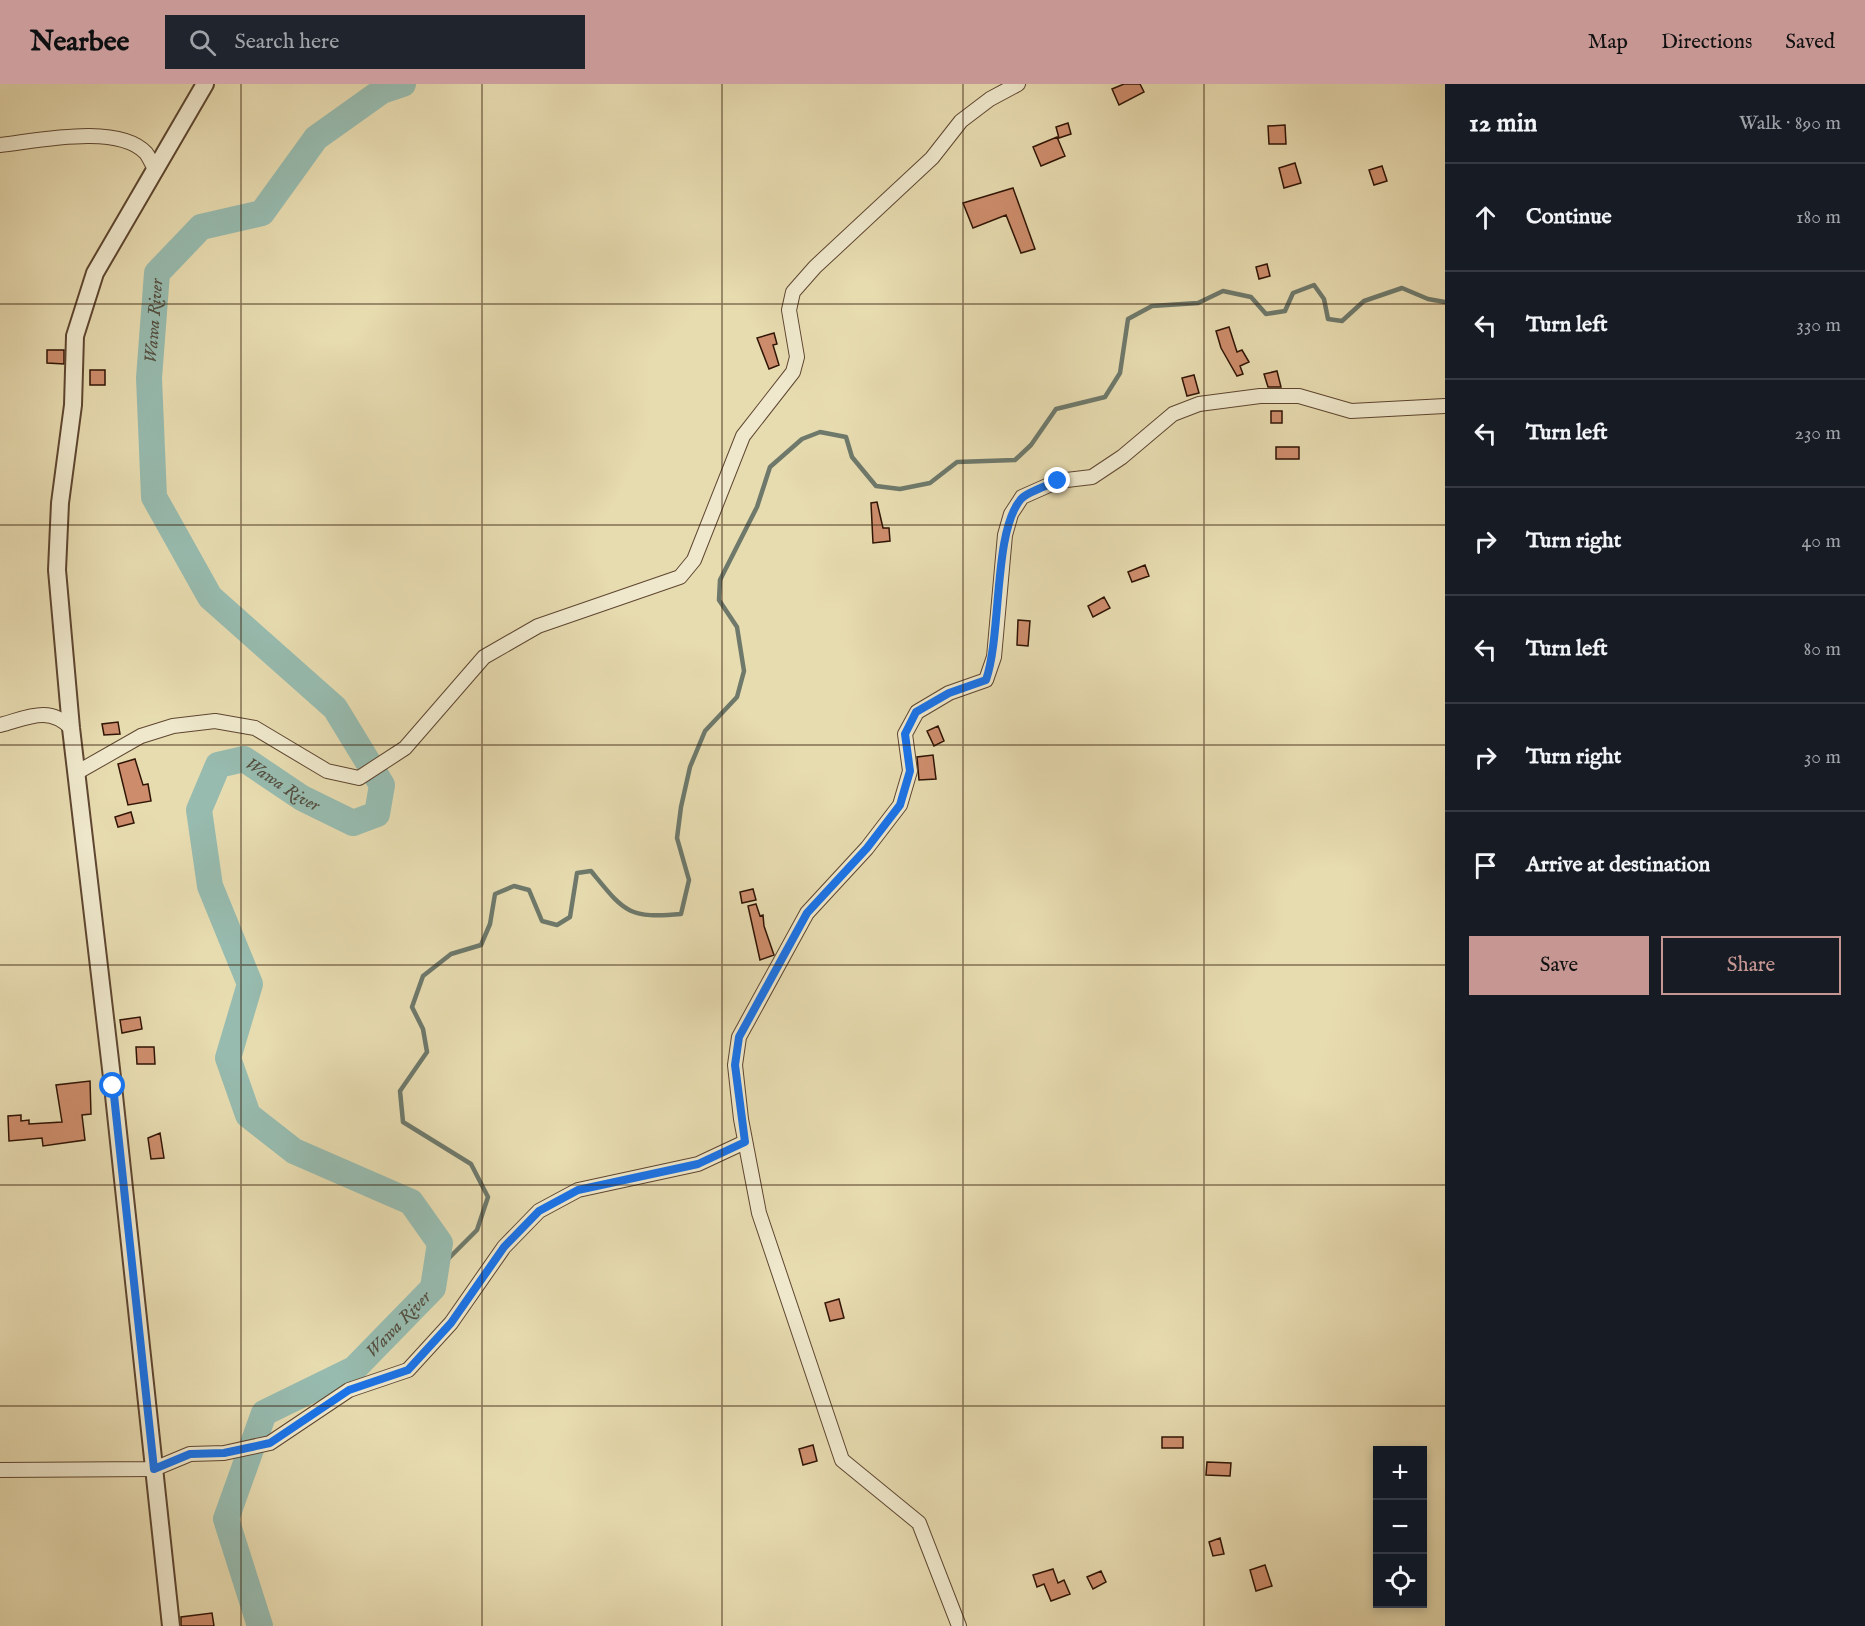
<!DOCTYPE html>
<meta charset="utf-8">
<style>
body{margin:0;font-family:"IM FELL English",serif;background:#20242c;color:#f1f3f6}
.controls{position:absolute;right:18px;bottom:18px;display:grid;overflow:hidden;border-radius:0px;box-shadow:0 3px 9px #0003}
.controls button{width:54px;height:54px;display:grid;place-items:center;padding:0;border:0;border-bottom:2px solid #363941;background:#171b24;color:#f1f3f6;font:30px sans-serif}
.stop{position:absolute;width:18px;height:18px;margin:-14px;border:4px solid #1a73e8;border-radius:50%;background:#fff}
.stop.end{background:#1a73e8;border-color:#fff;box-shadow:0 2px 6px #0008}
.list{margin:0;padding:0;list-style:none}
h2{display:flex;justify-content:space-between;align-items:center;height:78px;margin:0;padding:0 24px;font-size:26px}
h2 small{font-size:20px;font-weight:400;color:#9ea1a6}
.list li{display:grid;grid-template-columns:39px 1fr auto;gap:18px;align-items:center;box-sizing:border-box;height:108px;padding:0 24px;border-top:2px solid #363941}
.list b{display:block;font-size:22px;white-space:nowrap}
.list em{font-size:20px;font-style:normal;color:#9ea1a6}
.actions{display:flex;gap:12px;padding:18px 24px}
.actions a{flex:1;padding:14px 0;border:2px solid #c59692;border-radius:0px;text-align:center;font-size:21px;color:#c59692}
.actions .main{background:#c59692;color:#111}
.icon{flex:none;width:33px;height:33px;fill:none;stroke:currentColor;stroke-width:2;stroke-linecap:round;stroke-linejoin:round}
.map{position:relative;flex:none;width:1445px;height:1542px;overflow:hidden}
header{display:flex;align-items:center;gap:36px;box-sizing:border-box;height:84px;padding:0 30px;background:#c59692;color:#111}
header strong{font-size:28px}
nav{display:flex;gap:33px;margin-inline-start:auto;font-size:21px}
.search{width:420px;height:54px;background:#20242c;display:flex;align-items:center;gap:15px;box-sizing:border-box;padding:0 21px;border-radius:0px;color:#9ea1a6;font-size:22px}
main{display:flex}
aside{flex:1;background:#171b24}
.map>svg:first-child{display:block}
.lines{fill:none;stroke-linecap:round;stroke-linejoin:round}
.stream{stroke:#6e796b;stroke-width:4.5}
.river{stroke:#97bbaf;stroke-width:26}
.building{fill:#cd8d6c;stroke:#301505;stroke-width:1.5}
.minor-casing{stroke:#5e4630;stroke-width:16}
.tertiary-casing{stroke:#5e4630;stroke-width:20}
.minor{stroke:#efe8cc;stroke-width:14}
.tertiary{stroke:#efe8cc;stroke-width:16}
.route{stroke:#1a73e8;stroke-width:8}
.grid{fill:none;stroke:#301505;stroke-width:1.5;stroke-opacity:0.55}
.labels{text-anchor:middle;stroke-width:6;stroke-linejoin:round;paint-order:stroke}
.water-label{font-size:18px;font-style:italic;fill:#544f40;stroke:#efe8cc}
</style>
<header>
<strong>Nearbee</strong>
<div class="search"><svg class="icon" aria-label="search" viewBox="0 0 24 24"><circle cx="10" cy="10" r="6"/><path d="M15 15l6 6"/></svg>Search here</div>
<nav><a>Map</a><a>Directions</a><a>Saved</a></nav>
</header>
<main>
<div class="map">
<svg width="1445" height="1542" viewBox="0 0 1445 1542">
<rect width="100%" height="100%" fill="#e7dbb0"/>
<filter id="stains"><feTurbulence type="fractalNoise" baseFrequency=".00333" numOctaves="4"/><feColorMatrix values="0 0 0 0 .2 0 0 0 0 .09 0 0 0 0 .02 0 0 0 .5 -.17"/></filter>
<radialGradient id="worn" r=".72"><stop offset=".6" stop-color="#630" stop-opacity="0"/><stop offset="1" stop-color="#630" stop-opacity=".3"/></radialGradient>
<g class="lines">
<path class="stream" d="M436,1187L477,1146L488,1113L471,1080L403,1038L400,1007L427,968L423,945L412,923L423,892L451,870L481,861L490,840L495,810L514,802L529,806L542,837L557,841L570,833L577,789L591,787C624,827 627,835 681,830L689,796L677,754L681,723L690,683L705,647L737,613L744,587L737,543L719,516L720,496L757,423L770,383L802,355L820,348L846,353L852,373L876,402L900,405L930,399L957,378L1015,376L1031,361L1056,325L1105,313L1120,289L1128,235L1152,222L1198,219L1223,207L1251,213L1266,230L1285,227L1293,209L1314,201L1324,215L1328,235L1342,237L1364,217L1402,204L1428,215L1445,218"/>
<path class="river" id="s1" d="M260,1542L226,1435L264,1329L354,1285L433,1204L440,1159L411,1118L294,1067L248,1031L228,974L250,900L210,802L199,726L218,681L244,675L302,714L353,739L377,730L382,701L335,624L210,513L154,413L149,294L157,189L201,143L262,129L316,54L382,7L403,0"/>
</g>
<path class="building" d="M1124,0H1140L1144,8L1119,21L1112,5Z
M1068,39L1071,50L1059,54L1056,43Z
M1285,41L1286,60H1269L1268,42Z
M1057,53L1065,72L1041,82L1033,63Z
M1295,79L1301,99L1284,104L1279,84Z
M1382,82L1387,97L1374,101L1369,86Z
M1013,104L1035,165L1021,169L1006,131L973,144L963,119Z
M1267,180L1270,192L1259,195L1256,183Z
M1229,243L1237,268L1242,266L1249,278L1240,282L1243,290L1237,292L1221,264L1216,247Z
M774,249L777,260L773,261L779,281L769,285L757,254Z
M47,266H64V280L47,279Z
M90,286H105V301H90Z
M1277,287L1281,303H1268L1264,290Z
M1194,291L1199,309L1187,312L1182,294Z
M1271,327H1282V339H1271Z
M1276,363H1299V375H1276Z
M877,418L883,444H889L890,457L873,459L871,419Z
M1145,481L1149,492L1132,498L1128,488Z
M1104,513L1110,524L1093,533L1088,522Z
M1018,536L1030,537L1028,562L1017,561Z
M118,638L120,650L104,651L102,640Z
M938,642L944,657L934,662L927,647Z
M933,671L936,695L919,696L917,673Z
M135,675L143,701L148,700L151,717L128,721L118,680Z
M131,728L134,739L118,743L115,733Z
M753,805L756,816L742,819L740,808Z
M756,820L760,832L763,831L764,842L774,871L760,876L748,822Z
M140,933L142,945L122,949L120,936Z
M136,963H154L155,980H137Z
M90,997L91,1030L82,1031L85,1056L43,1062L42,1054L9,1057L8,1032L21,1031V1037L29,1036V1040L62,1038L56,1001Z
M160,1049L164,1074L151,1075L148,1054Z
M839,1215L844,1234L830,1237L825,1219Z
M1162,1353H1183V1364H1162Z
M813,1361L817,1377L803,1381L799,1365Z
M1207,1378L1231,1379L1230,1392L1206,1391Z
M1220,1454L1224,1470L1213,1472L1209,1458Z
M1265,1481L1272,1502L1256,1507L1250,1486Z
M1053,1485L1058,1499L1064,1496L1070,1510L1051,1517L1044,1500L1037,1503L1033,1491Z
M1101,1487L1106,1498L1093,1505L1087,1493Z
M212,1529L214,1542H181V1533Z"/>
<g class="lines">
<defs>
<path id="minor" d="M0,61C37,57 118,39 146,69C149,73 152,80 155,85
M0,641C27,634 49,621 71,644
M76,689L141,652L173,642L215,637L255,644L327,687L359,694L405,664L484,573L538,542L680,493L694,476L743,352L793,288L797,273L789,226L793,208L815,183L932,74L961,37L990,15L1018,0
M0,1386L154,1385L190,1370L224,1369L270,1359L349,1306L408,1286L451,1239L504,1163L539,1127L578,1106L698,1080L745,1058
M959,1542L919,1439L842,1376L759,1129L741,1035L735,981L739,953L807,829L867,764L900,721L910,687L905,650L917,628L949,609L986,596L994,573L1005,451L1011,430L1022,413L1058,397L1092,393L1122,373L1173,330L1199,320L1260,312H1299L1351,327L1445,322"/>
<path id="tertiary" d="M171,1542L113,1002L71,644L57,486L60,419L73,321L75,252L95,189L205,0"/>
</defs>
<use href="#minor" class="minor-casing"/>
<use href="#tertiary" class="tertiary-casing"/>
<use href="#minor" class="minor"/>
<use href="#tertiary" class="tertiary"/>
</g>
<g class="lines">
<path class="route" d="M113,1002L154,1385L190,1370L224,1369L270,1359L349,1306L408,1286L451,1239L504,1163L539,1127L578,1106L698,1080L745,1058L735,981L739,953L807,829L867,764L900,721L910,687L905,650L916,628L949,609L986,596C1002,549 993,448 1021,415C1029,407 1047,402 1058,397"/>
</g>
<path class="grid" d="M241,0V1542M482,0V1542M722,0V1542M963,0V1542M1204,0V1542M0,220H1445M0,441H1445M0,661H1445M0,881H1445M0,1101H1445M0,1322H1445"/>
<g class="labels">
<g class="water-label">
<text dy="6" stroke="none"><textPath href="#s1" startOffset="1846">Wawa River</textPath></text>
<text dy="6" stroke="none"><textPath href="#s1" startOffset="1162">Wawa River</textPath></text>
<text dy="6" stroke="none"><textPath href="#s1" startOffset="388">Wawa River</textPath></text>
</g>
</g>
<rect width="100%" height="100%" filter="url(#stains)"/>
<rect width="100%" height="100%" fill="url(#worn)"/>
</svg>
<div class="controls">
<button>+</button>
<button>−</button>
<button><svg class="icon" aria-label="locate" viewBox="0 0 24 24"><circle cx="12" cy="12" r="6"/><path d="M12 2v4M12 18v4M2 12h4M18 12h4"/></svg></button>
</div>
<div class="stop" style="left:113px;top:1002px"></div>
<div class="stop end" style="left:1058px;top:397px"></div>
</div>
<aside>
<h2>12 min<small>Walk · 890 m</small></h2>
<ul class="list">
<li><svg class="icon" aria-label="ahead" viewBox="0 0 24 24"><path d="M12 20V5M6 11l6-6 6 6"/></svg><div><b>Continue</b></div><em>180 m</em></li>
<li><svg class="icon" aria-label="left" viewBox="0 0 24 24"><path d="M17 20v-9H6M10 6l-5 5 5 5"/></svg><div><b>Turn left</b></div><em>330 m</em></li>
<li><svg class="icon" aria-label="left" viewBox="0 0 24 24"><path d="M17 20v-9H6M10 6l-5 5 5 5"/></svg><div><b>Turn left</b></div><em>230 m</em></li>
<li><svg class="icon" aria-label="right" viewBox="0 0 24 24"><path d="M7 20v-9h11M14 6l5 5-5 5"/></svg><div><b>Turn right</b></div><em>40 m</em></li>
<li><svg class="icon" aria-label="left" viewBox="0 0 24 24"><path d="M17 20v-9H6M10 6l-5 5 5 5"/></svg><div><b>Turn left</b></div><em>80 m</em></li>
<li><svg class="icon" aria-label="right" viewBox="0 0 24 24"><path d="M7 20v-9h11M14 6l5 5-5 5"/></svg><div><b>Turn right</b></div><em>30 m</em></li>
<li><svg class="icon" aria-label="arrive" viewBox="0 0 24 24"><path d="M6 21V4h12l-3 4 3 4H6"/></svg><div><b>Arrive at destination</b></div></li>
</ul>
<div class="actions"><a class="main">Save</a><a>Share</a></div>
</aside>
</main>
